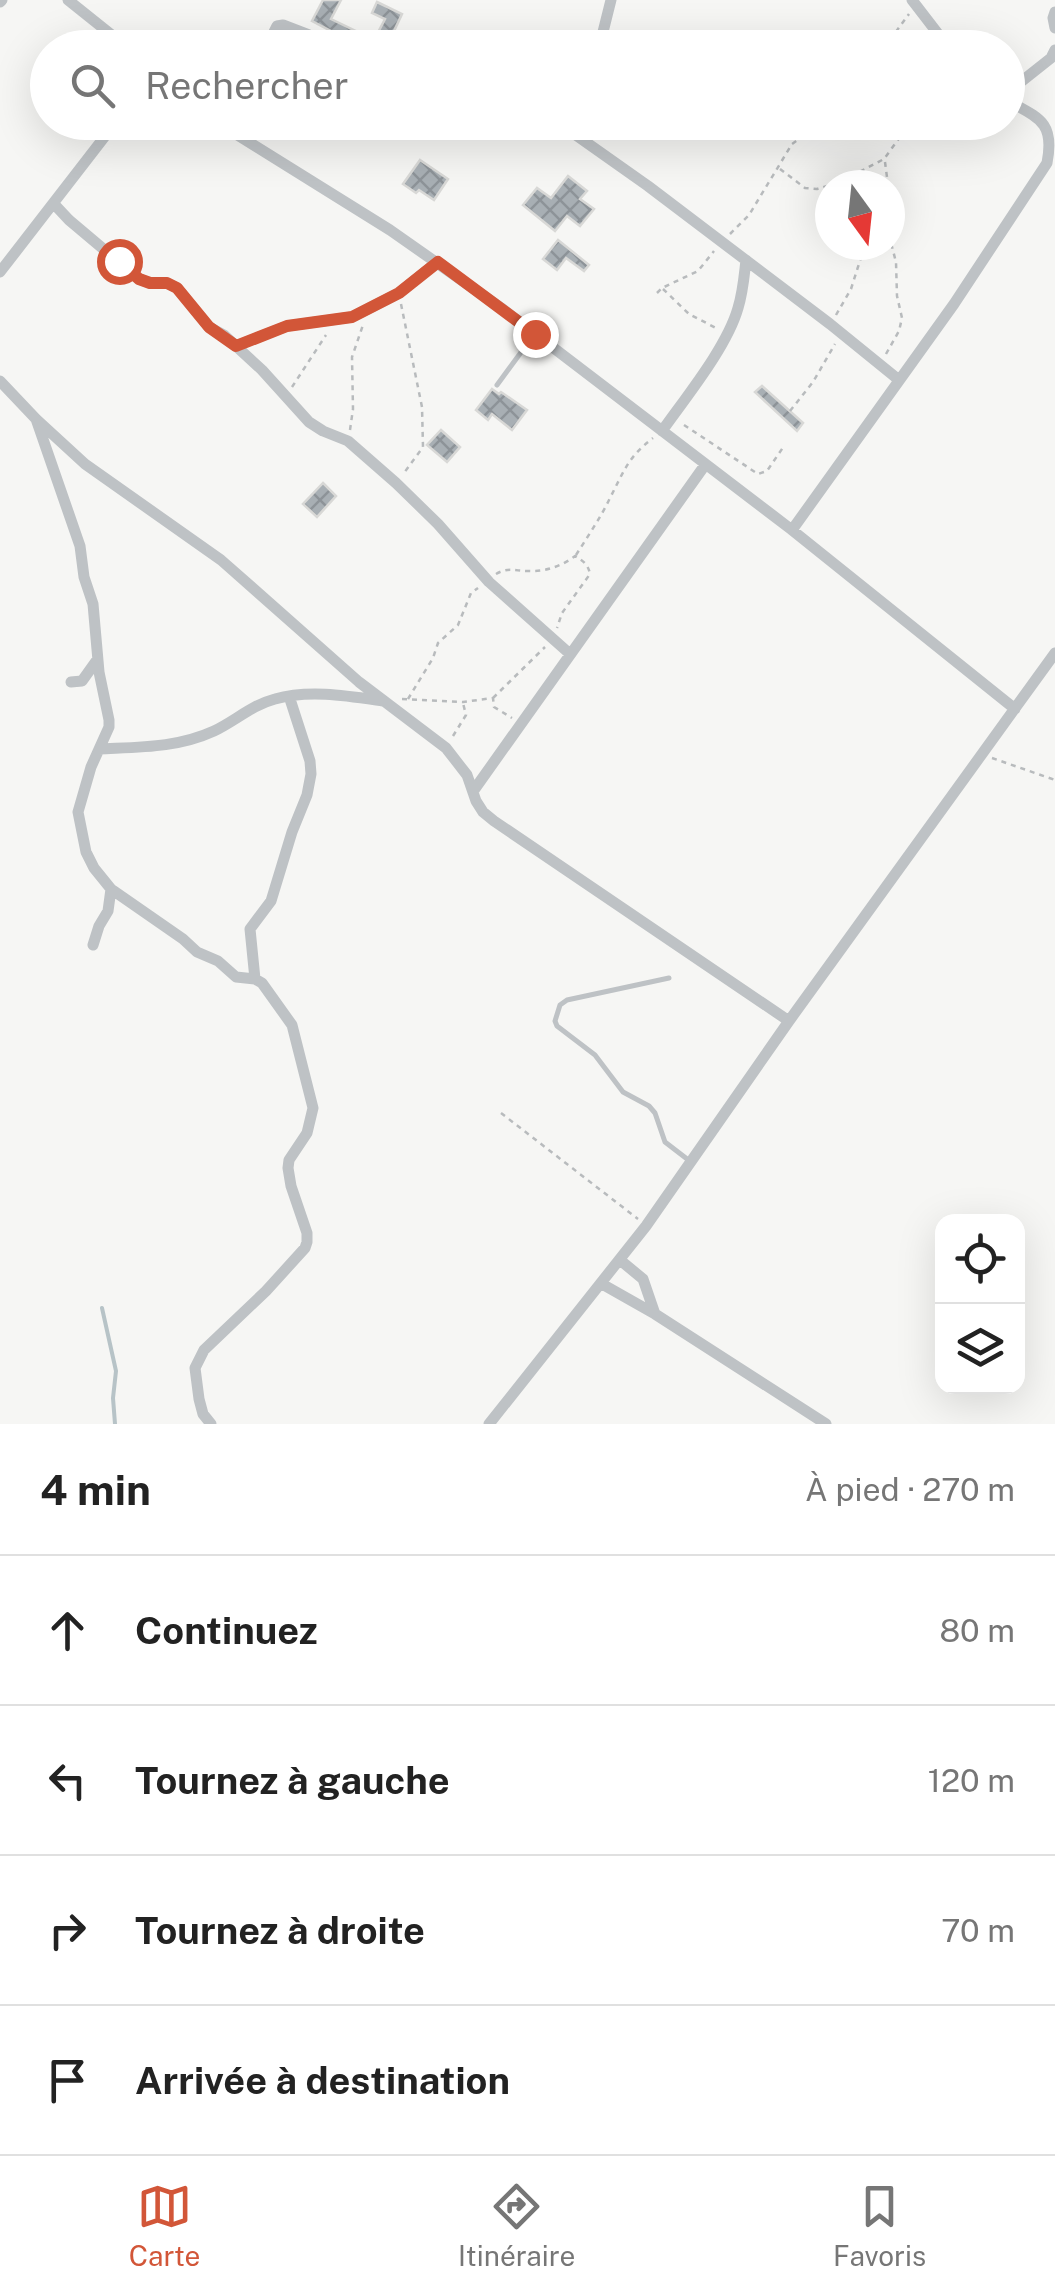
<!DOCTYPE html>
<html lang="fr">
<meta charset="utf-8">
<style>
body{margin:0;font-family:"Public Sans",sans-serif;background:#f6f6f6;color:#222}
.controls{position:absolute;right:30px;bottom:30px;display:grid;overflow:hidden;border-radius:20px;box-shadow:0 10px 40px #0002}
.controls button{width:90px;height:90px;display:grid;place-items:center;padding:0;border:0;border-bottom:2px solid #e0e0e0;background:#fff;color:#222;font:50px sans-serif}
.compass{position:absolute;left:815px;top:170px;width:90px;height:90px;border-radius:50%;background:#fff;box-shadow:0 10px 40px #0002;rotate:165deg}
.stop{position:absolute;width:30px;height:30px;margin:-22px;border:8px solid #d25638;border-radius:50%;background:#fff}
.stop.end{background:#d25638;border-color:#fff;box-shadow:0 2px 10px #0008}
.list{margin:0;padding:0;list-style:none}
h2{display:flex;justify-content:space-between;align-items:center;height:130px;margin:0;padding:0 40px;font-size:42px}
h2 small{font-size:32px;font-weight:400;color:#767676}
.list li{display:grid;grid-template-columns:65px 1fr auto;gap:30px;align-items:center;box-sizing:border-box;height:150px;padding:0 40px;border-top:2px solid #e0e0e0}
.list b{display:block;font-size:38px;white-space:nowrap}
.list em{font-size:32px;font-style:normal;color:#767676}
.icon{flex:none;width:55px;height:55px;fill:none;stroke:currentColor;stroke-width:2;stroke-linecap:round;stroke-linejoin:round}
.map{position:relative;flex:none;width:1055px;height:1424px;overflow:hidden}
.search{position:absolute;background:#fff;box-shadow:0 10px 40px #0002;left:30px;right:30px;top:30px;height:110px;display:flex;align-items:center;gap:25px;box-sizing:border-box;padding:0 35px;border-radius:55px;color:#767676;font-size:38px}
.sheet{height:730px;background:#fff}
nav{display:flex;justify-content:space-around;align-items:center;box-sizing:border-box;height:140px;border-top:2px solid #e0e0e0;background:#fff;font-size:28px;color:#767676}
nav a{display:grid;justify-items:center;gap:5px}
nav .on{color:#d25638}
.map>svg:first-child{display:block}
.lines{fill:none;stroke-linecap:round;stroke-linejoin:round}
.stream{stroke:#b7c3c7;stroke-width:4}
.building{fill:url(#building-cross-hatch);stroke:#d8d8d6;stroke-width:2.5}
.path{stroke:#b8bbbd;stroke-width:2.5;stroke-dasharray:5 5;stroke-linecap:butt}
.service{stroke:#bec2c5;stroke-width:5}
.minor{stroke:#bec2c5;stroke-width:11}
.route{stroke:#d25638;stroke-width:12}
</style>
<div class="map">
<svg width="1055" height="1424" viewBox="0 0 1055 1424">
<defs>
<pattern id="building-cross-hatch" width="8" height="8" patternUnits="userSpaceOnUse" patternTransform="scale(2.5)"><rect width="8" height="8" fill="#a8afb4"/><path d="M0 0l8 8M0 8l8-8" fill="none" stroke="#8d9398"/></pattern>
</defs>
<rect width="100%" height="100%" fill="#f6f6f4"/>
<g class="lines">
<path class="stream" d="M102,1308L116,1371L113,1398L115,1424"/>
</g>
<path class="building" d="M323,0H341L331,19L370,38L368,44L362,39L333,32L312,21Z
M377,2L402,14L386,48L372,44L385,19L372,13Z
M420,160L448,179L434,200L419,190L416,193L403,184Z
M568,176L587,191L580,199L594,209L580,226L567,216L555,231L523,205L537,188L551,198Z
M558,240L589,265L584,271L566,258L557,270L543,259Z
M762,386L803,423L797,431L755,392Z
M492,389L499,394L501,392L527,410L512,430L492,414L488,420L476,410Z
M441,430L460,447L447,462L427,445Z
M323,483L336,496L317,517L303,504Z"/>
<g class="lines">
<path class="path" d="M884,48L909,14
M885,162L888,185
M780,169L805,188L817,189L840,182L884,159L911,122
M890,194V207
M730,234L749,215L792,144L823,122
M663,289L689,314L716,328
M657,293L662,288L698,271L714,251
M401,304L422,407L423,447L404,473
M836,315L851,289L865,245
M886,354L899,331L902,318L897,296L896,262L891,243L892,205
M292,387L326,335
M790,411L813,382L835,344
M684,425L758,474L767,471L784,446
M350,430L353,409L352,357L363,325
M576,555C588,536 601,517 610,498C624,471 628,457 653,438
M496,574C508,567 515,571 528,571C545,572 562,566 575,556C583,561 588,564 590,574L562,613L557,628
M493,698L545,647
M402,699L463,702L493,698L494,707L512,718
M408,699L433,658L438,643L458,625L471,593L478,588
M453,736L466,715L463,703
M992,758L1055,780
M501,1113L638,1219"/>
<path class="service" d="M497,385L533,336
M669,978L567,1000L560,1005L555,1021L557,1026L595,1055L623,1092L649,1106L655,1113L665,1142L691,1162"/>
<path class="minor" d="M68,0L128,48
M912,0L949,48
M0,2L2,0
M1055,12L1053,18L1055,28
M266,48L277,26L283,25L309,35L359,48
M599,48L611,0
M1008,92L1051,58L1055,50
M225,122L236,134L390,230L504,310L792,530L1015,709
M544,122L573,133L648,186L830,324L899,380
M54,204L69,220L139,279L150,283H167L177,288L209,327L224,335L262,370L309,422L323,431L348,441L396,483L438,524L489,582L570,654
M0,272L116,122
M236,346L287,326L352,317L399,293L437,262
M0,381L36,419L85,464L221,560L359,682L446,748L467,775L476,801L483,812L494,821L789,1021
M36,419L80,546L84,577L93,604L99,672L109,720V727L91,767L78,812L86,852L94,868L111,889L183,939L197,952L218,961L236,977L255,979L262,983L292,1025L313,1108L307,1133L289,1160L288,1168L291,1186L307,1233V1242L305,1248L266,1291L204,1350L195,1368L199,1399L203,1414L211,1424
M662,431C686,397 727,347 738,308C743,292 744,277 746,260
M792,530L954,304L1047,163C1055,122 1039,118 1008,101
M71,682L82,681L97,660
M99,749C139,747 177,748 214,731C235,721 252,705 275,699C309,689 349,696 383,701
M474,790L705,465
M93,945L99,926L108,911L111,889
M255,979L250,929L271,901L292,832L307,795L311,774L310,761L289,696
M620,1260L643,1279L655,1314L826,1424
M602,1284L655,1314
M489,1424L646,1226L789,1021L1055,653"/>
</g>
<g class="lines">
<path class="route" d="M119,261L139,279L150,283H167L177,288L209,327L236,346L287,326L352,317L399,293L438,262L535,334"/>
</g>
</svg>
<div class="controls">
<button><svg class="icon" aria-label="locate" viewBox="0 0 24 24"><circle cx="12" cy="12" r="6"/><path d="M12 2v4M12 18v4M2 12h4M18 12h4"/></svg></button>
<button><svg class="icon" aria-label="layers" viewBox="0 0 24 24"><path d="M12 4l9 5-9 5-9-5zM3 14l9 5 9-5"/></svg></button>
</div>
<svg class="compass" viewBox="-18 -18 36 36"><path d="M0-13l5 13h-10z" fill="#e53935"/><path d="M0 13l5-13h-10z" fill="#767676"/></svg>
<div class="stop" style="left:119px;top:261px"></div>
<div class="stop end" style="left:535px;top:334px"></div>
<div class="search"><svg class="icon" aria-label="search" viewBox="0 0 24 24"><circle cx="10" cy="10" r="6"/><path d="M15 15l6 6"/></svg>Rechercher</div>
</div>
<section class="sheet">
<h2>4 min<small>À pied · 270 m</small></h2>
<ul class="list">
<li><svg class="icon" aria-label="ahead" viewBox="0 0 24 24"><path d="M12 20V5M6 11l6-6 6 6"/></svg><div><b>Continuez</b></div><em>80 m</em></li>
<li><svg class="icon" aria-label="left" viewBox="0 0 24 24"><path d="M17 20v-9H6M10 6l-5 5 5 5"/></svg><div><b>Tournez à gauche</b></div><em>120 m</em></li>
<li><svg class="icon" aria-label="right" viewBox="0 0 24 24"><path d="M7 20v-9h11M14 6l5 5-5 5"/></svg><div><b>Tournez à droite</b></div><em>70 m</em></li>
<li><svg class="icon" aria-label="arrive" viewBox="0 0 24 24"><path d="M6 21V4h12l-3 4 3 4H6"/></svg><div><b>Arrivée à destination</b></div></li>
</ul>
</section>
<nav>
<a class="on"><svg class="icon" aria-label="map" viewBox="0 0 24 24"><path d="M3 6l6-2 6 2 6-2v14l-6 2-6-2-6 2zM9 4v14M15 6v14"/></svg>Carte</a>
<a><svg class="icon" aria-label="directions" viewBox="0 0 24 24"><path d="M12 3l9 9-9 9-9-9zM9 14v-3h6M13 9l2 2-2 2"/></svg>Itinéraire</a>
<a><svg class="icon" aria-label="saved" viewBox="0 0 24 24"><path d="M7 4h10v16l-5-4-5 4z"/></svg>Favoris</a>
</nav>
